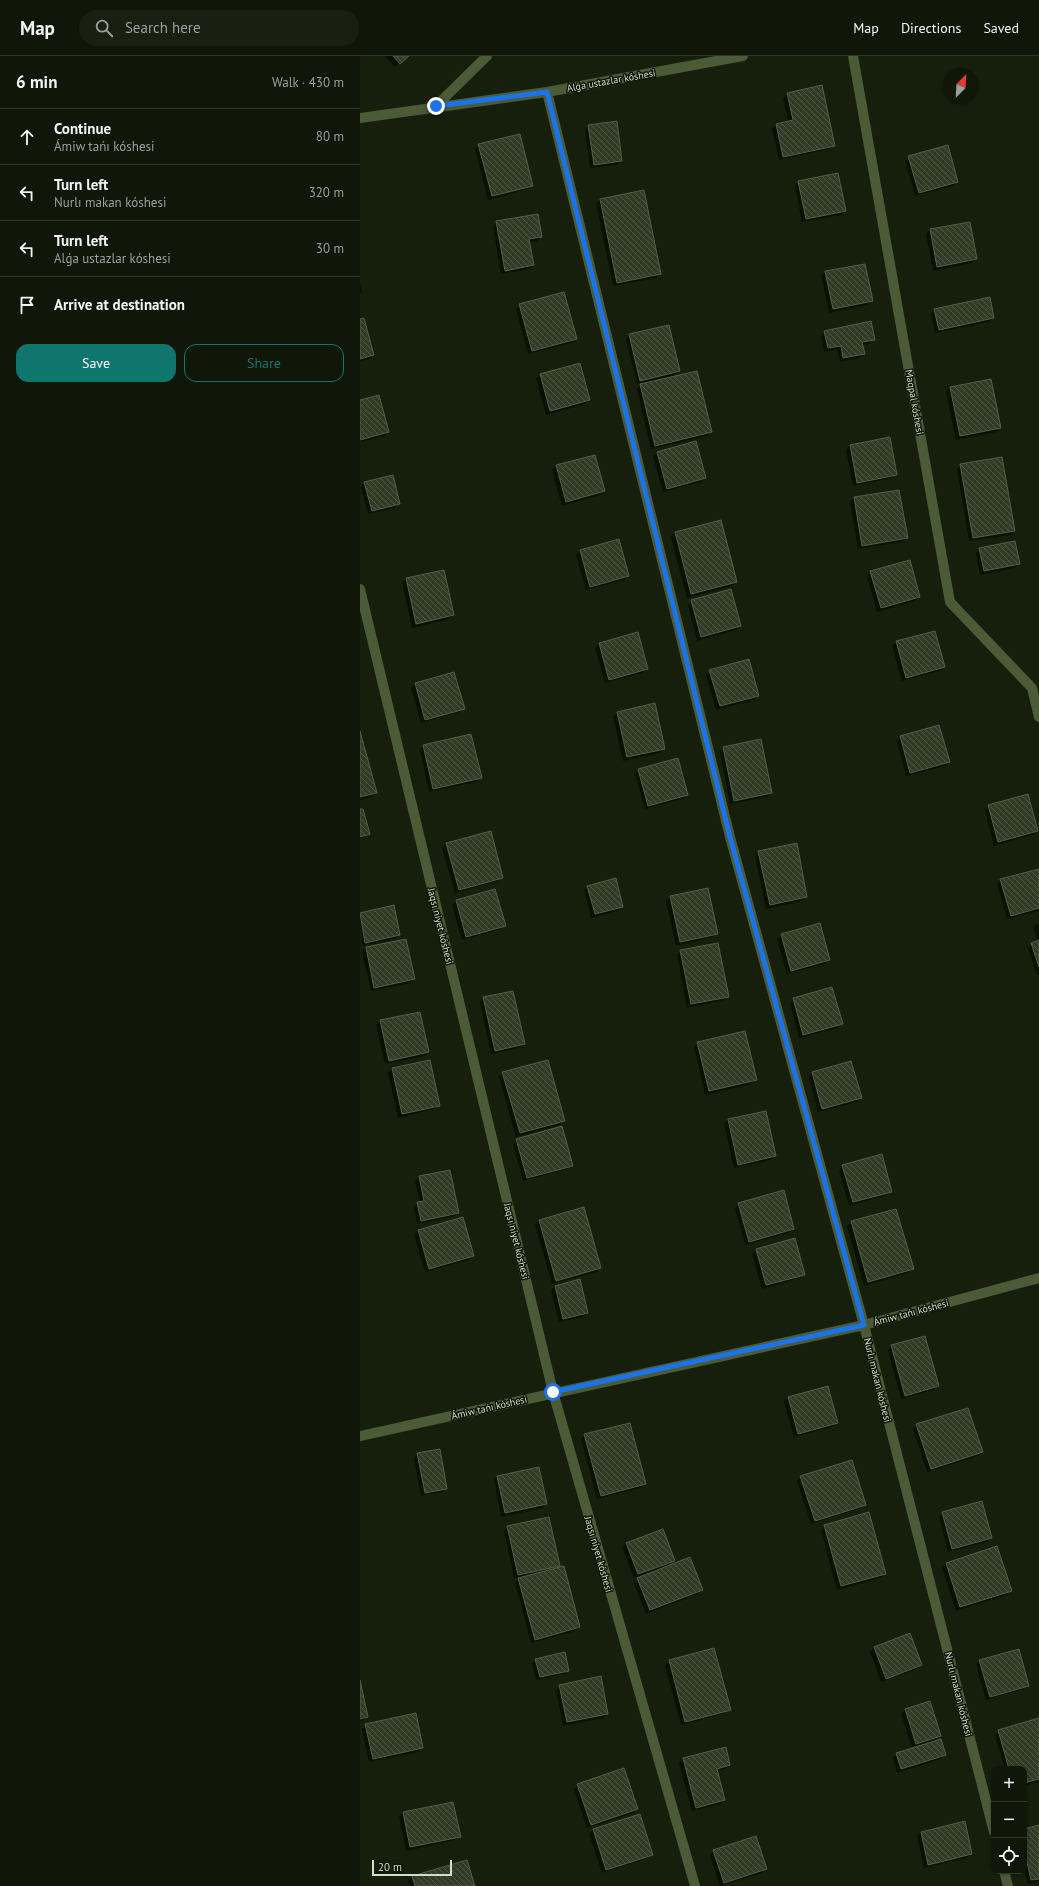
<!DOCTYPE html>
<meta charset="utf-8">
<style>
body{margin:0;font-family:"PT Sans",sans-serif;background:#192012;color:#f1f3f6}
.controls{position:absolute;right:12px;bottom:12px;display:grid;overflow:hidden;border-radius:8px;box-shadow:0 1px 3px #0004}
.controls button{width:36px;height:36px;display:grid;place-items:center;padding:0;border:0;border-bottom:1px solid #303629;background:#101708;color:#f1f3f6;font:20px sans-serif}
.compass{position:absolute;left:583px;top:12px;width:36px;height:36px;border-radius:50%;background:#101708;box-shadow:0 1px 3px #0004;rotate:24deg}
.scale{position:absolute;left:12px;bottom:10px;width:80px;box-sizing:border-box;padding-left:4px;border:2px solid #d5dbce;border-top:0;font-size:11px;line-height:14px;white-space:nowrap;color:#d5dbce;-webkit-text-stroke:3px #0d1604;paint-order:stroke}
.stop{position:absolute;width:12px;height:12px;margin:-9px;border:3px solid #1a73e8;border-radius:50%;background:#fff}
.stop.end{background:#1a73e8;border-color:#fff;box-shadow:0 1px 4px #0008}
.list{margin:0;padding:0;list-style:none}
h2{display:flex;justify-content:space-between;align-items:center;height:52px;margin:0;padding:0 16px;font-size:17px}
h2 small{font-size:13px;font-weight:400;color:#9c9f9c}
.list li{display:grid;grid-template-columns:26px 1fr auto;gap:12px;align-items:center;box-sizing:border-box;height:56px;padding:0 16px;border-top:1px solid #303629}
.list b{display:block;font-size:15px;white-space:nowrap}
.list p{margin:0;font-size:13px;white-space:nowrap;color:#9c9f9c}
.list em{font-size:13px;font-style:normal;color:#9c9f9c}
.actions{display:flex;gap:8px;padding:12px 16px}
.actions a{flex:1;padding:9px 0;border:1px solid #0f766e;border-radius:12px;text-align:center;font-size:14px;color:#0f766e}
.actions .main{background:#0f766e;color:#fff}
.icon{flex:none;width:22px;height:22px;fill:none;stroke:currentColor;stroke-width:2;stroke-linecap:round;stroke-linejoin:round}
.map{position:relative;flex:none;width:679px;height:1830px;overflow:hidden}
header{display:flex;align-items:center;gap:24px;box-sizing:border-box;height:56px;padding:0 20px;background:#101708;border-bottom:1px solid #303629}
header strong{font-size:19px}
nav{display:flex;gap:22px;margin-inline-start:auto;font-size:14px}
.search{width:280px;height:36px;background:#192012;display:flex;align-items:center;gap:10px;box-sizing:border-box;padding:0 14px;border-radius:22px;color:#9c9f9c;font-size:15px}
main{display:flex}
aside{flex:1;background:#101708}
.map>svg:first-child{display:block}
.shadow{fill:#0007}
.building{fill:url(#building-back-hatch);stroke:#535e48}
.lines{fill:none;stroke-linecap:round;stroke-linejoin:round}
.minor{stroke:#4b5b38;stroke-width:10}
.route{stroke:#1a73e8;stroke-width:5}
.labels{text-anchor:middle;stroke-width:3;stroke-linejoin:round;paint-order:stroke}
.street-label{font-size:10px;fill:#d5dbce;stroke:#0d1604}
</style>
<header>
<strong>Map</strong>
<div class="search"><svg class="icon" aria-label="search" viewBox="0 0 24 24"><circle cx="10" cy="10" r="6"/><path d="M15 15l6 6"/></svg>Search here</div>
<nav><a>Map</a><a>Directions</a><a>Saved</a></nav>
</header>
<main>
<aside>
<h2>6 min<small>Walk · 430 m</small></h2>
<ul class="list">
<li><svg class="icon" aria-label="ahead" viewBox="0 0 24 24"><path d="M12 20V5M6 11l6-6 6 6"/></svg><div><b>Continue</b><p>Ámiw tańı kóshesi</p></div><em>80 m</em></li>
<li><svg class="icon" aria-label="left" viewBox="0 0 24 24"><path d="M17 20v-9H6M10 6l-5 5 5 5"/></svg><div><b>Turn left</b><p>Nurlı makan kóshesi</p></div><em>320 m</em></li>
<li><svg class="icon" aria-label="left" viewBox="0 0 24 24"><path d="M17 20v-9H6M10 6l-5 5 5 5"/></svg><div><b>Turn left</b><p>Alǵa ustazlar kóshesi</p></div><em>30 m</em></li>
<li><svg class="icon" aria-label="arrive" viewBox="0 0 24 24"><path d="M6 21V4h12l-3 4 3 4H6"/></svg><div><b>Arrive at destination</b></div></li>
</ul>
<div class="actions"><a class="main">Save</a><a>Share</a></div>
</aside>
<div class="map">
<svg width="679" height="1830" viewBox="0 0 679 1830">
<defs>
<pattern id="building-back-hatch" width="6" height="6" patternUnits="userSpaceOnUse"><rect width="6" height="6" fill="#313b26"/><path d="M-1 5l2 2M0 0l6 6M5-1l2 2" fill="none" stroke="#4e5744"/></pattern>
</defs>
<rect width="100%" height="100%" fill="#161f0b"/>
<path class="shadow" d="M25,0H49L35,11Z
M427,38L474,89L470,93L419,104L412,73L416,69L428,66L423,42Z
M229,70L261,105L257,109L230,112L225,74Z
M119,89L172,129L168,133L128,144L115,93Z
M549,101L597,126L593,130L555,140L545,105Z
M439,126L485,155L481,159L442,166L435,130Z
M240,144L300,217L296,222L253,230L236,148Z
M137,166L181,181L177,185L169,186L173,209L169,213L141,218L133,170Z
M609,167L616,203L612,207L573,215L566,178L570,174Z
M465,216L512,245L507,249L469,257L461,220Z
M0,227L2,235L0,238Z
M160,249L216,283L212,287L168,298L156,253Z
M575,254L633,262L629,266L575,277L571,258Z
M0,264L13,299L9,303L0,305Z
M465,276L514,283L510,287L502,289L504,298L499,302L480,306L477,293L464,296L461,280Z
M270,279L319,315L312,321L351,376L347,380L291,393L277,333L283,326L277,328L266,283Z
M181,319L229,344L225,348L186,359L176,323Z
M590,332L640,372L636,376L596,384L586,336Z
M0,346L28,376L24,380L0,386Z
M529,383L536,418L532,422L493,430L486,394L490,390Z
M297,397L345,422L341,426L303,436L293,401Z
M601,409L654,475L650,479L609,485L597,413Z
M196,410L244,435L240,439L202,450L192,414Z
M5,427L39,447L35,452L8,458L1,431Z
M494,442L547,482L542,486L498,493L490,446Z
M360,465L376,526L372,530L327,542L311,481L315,477Z
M620,493L659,508L655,512L620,519L616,497Z
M220,495L268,520L264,524L226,534L216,499Z
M83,515L93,559L89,563L52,572L42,527L46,523Z
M511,516L559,541L555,545L517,556L507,520Z
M332,545L380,570L376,574L337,585L328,549Z
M574,576L584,611L580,615L542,625L532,590L536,586Z
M277,578L287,613L283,617L245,627L235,592L239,588Z
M350,615L398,640L394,644L356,654L346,619Z
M55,628L103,652L99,656L61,667L51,632Z
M257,657L304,693L300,697L263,705L253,661Z
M0,676L16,737L12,741L0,744Z
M541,681L589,706L585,710L546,720L537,685Z
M64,690L120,721L116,726L69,736L60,694Z
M364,692L411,737L407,741L370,748L360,696Z
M279,714L327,739L323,743L285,753L275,718Z
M629,750L677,775L673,779L634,790L625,754Z
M0,754L9,778L0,783Z
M86,788L142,821L138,825L95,837L82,792Z
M399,796L446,841L442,845L406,853L395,800Z
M679,814V855L647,863L637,828L641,824Z
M228,830L262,851L258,855L231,862L224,834Z
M310,841L357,877L353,881L316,890L306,845Z
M97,845L145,869L141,873L102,884L92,849Z
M33,850L39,879L35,883L2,890L0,858Z
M679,867V919H677L668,892L672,888L678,886L673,871Z
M460,868L469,904L465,908L427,918L417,883L421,879Z
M46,884L54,923L50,927L11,935L2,896L6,892Z
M321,895L368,940L364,944L327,952L317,899Z
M124,942L164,988L160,992L131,998L120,946Z
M434,943L482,968L478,972L439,982L430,947Z
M60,957L68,996L64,1000L25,1008L16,969L20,965Z
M338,987L396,1024L391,1028L345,1039L334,991Z
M32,1013L79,1049L75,1053L38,1062L28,1017Z
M143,1017L204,1065L200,1069L156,1081L139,1021Z
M453,1017L501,1042L497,1046L458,1056L449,1021Z
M368,1064L415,1100L411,1104L374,1112L364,1068Z
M157,1084L211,1109L207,1113L163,1125L153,1088Z
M483,1110L531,1135L527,1139L489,1150L479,1114Z
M89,1115L98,1156L94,1160L57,1168L54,1151L60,1147L55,1125L59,1121Z
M379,1148L433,1173L429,1177L385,1189L375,1152Z
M102,1162L113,1200L109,1204L65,1216L54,1179L58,1175Z
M179,1165L240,1212L236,1216L192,1228L175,1169Z
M492,1166L552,1213L548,1217L504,1230L487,1170Z
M396,1194L444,1218L440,1222L402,1233L392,1198Z
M195,1230L227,1257L223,1261L199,1266L191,1234Z
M532,1290L578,1330L574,1334L541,1343L528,1294Z
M428,1342L477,1367L472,1371L434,1381L424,1346Z
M557,1369L622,1396L618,1400L567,1416L553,1373Z
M225,1379L285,1427L281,1432L237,1443L221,1383Z
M58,1398L86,1432L82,1436L61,1440L54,1402Z
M138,1420L186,1448L182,1452L141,1461L134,1424Z
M441,1421L505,1448L501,1452L451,1468L437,1425Z
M583,1457L631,1482L627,1486L588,1496L579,1461Z
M465,1470L525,1518L521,1522L477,1534L461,1474Z
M148,1471L199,1509L196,1513L219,1571L215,1575L171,1587L155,1527L161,1521L154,1522L144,1475Z
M267,1487L314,1505L307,1511L342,1534L338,1538L286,1558L274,1527L278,1523L294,1516V1515L274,1522L262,1491Z
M636,1491L651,1535L647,1539L596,1555L582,1512L586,1508Z
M550,1579L561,1609L557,1613L521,1626L510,1596L514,1592Z
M353,1593L369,1653L365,1657L321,1669L305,1609L309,1605Z
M176,1604L208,1614L204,1618L176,1624L172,1608Z
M620,1604L668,1629L664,1633L626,1644L616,1608Z
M0,1627L7,1661L0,1666Z
M200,1630L247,1658L243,1662L203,1670L196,1634Z
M569,1646L580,1680L576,1684L552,1692L541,1658L545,1654Z
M679,1663V1726L664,1730V1713H645L635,1679L639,1675Z
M6,1669L62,1691L58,1696L9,1706L2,1673Z
M537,1698H585L581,1703L537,1717L533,1702Z
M323,1703L369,1709L365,1713L356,1715L364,1744L360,1748L332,1755L319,1707Z
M218,1729L277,1753L273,1757L227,1772L214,1733Z
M92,1747L100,1780L95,1784L46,1795L39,1761L43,1757Z
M279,1759L292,1798L288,1802L242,1817L229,1778L233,1774Z
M604,1766L611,1798L607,1802L564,1812L557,1780L561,1776Z
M679,1770V1825L668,1828L664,1813V1774Z
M354,1795L406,1812L402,1817L360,1830L350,1799Z
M107,1805L114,1830H50L48,1825L52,1821Z"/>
<path class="building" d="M33,0H49L40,8Z
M462,29L475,90L423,101L416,68L433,64L427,37Z
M257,65L262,105L234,109L228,69Z
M160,78L173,130L132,140L118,88Z
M588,89L598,126L559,137L548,100Z
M478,117L486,155L446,163L438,125Z
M284,134L301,218L257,227L240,143Z
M178,158L182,181L169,183L174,209L145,215L136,165Z
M610,166L617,203L577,211L570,173Z
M505,208L513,245L473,253L465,215Z
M204,236L217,283L172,295L159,248Z
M630,241L634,262L579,274L574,253Z
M4,262L14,299L0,303V263Z
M511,265L515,284L502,286L505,298L483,302L481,290L468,292L464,275Z
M309,269L320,315L280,325L269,278Z
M220,307L230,344L190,355L180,318Z
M337,315L352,376L295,390L280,328Z
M631,323L641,372L600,380L590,331Z
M19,339L29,376L0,384V344Z
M530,381L537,419L497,427L490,389Z
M336,385L346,422L307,433L297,396Z
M235,399L245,435L206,446L196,409Z
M642,401L655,475L613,482L600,408Z
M33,419L40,448L12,455L4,426Z
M539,434L548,482L502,490L494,441Z
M361,464L377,526L331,538L315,476Z
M259,483L269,520L230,531L220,494Z
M655,485L660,508L624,515L619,492Z
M550,504L560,541L521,552L510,515Z
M84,514L94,559L56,568L46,522Z
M371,533L381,570L341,581L331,544Z
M575,575L585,611L546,622L536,585Z
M278,576L288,613L249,624L239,587Z
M389,603L399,640L360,650L349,614Z
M94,616L105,653L65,664L55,627Z
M295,647L305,693L267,701L257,656Z
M579,669L590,706L550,717L540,680Z
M0,675L17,737L0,741Z
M111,678L122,722L73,733L63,689Z
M401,683L412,737L374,745L363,691Z
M318,702L328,739L288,750L278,713Z
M668,738L678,775L638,786L628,749Z
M0,753H3L10,778L0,781Z
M131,775L143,822L99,834L86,787Z
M437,787L447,841L410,849L398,795Z
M679,813V852L651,860L640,823Z
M256,822L263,851L235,858L227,830Z
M348,832L358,878L320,886L310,840Z
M135,833L146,870L106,881L96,844Z
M34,849L40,879L5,887L0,857Z
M460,867L470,904L431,915L421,878Z
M46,883L55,923L14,932L6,891Z
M679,884V911L671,887Z
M358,887L369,941L331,948L320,894Z
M472,931L483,968L443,979L433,942Z
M153,935L165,988L135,995L123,941Z
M60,956L69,996L29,1005L20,964Z
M385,975L397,1024L349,1035L337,986Z
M70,1004L80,1050L42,1058L32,1012Z
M188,1004L205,1065L160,1077L142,1016Z
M491,1005L502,1042L462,1053L452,1016Z
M406,1055L416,1100L378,1109L368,1063Z
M202,1070L213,1110L167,1122L156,1083Z
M522,1098L532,1136L493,1146L482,1109Z
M90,1114L99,1157L61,1165L57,1146L64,1145L59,1120Z
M424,1134L434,1173L389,1186L378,1147Z
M224,1151L241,1212L196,1225L179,1164Z
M536,1153L554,1213L508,1226L491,1165Z
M103,1161L114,1200L69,1213L58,1174Z
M435,1182L445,1219L406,1229L396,1193Z
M220,1223L228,1257L203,1263L195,1230Z
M565,1280L579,1330L545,1340L531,1289Z
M468,1330L478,1367L438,1378L428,1341Z
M608,1352L623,1396L571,1413L556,1368Z
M270,1367L286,1428L241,1440L224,1378Z
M80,1393L87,1433L65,1437L57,1397Z
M492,1404L506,1449L455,1465L440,1420Z
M179,1411L187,1448L145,1457L137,1420Z
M622,1445L632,1482L592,1493L582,1456Z
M509,1456L526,1518L481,1530L464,1469Z
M189,1461L200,1510L158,1519L147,1470Z
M303,1473L315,1505L278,1518L266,1487Z
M637,1490L652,1535L600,1551L586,1507Z
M330,1501L343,1534L290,1554L277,1522Z
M204,1510L220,1571L175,1584L158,1522Z
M550,1577L562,1609L526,1623L514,1591Z
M354,1592L371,1654L325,1666L309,1604Z
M659,1593L669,1630L630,1641L619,1604Z
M205,1596L209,1615L180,1621L175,1603Z
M241,1620L248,1658L207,1666L199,1629Z
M0,1624L8,1661L0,1663Z
M570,1645L581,1680L556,1688L545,1653Z
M56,1657L63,1692L13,1703L5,1668Z
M679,1662V1723L664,1727V1713H649L638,1674Z
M581,1683L586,1699L541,1713L536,1697Z
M366,1691L370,1709L357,1713L365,1744L336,1752L323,1702Z
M264,1712L278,1753L231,1769L217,1728Z
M93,1746L101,1781L50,1791L43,1756Z
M280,1758L293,1799L246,1814L233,1773Z
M605,1765L612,1798L568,1809L561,1776Z
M679,1769V1823L671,1824L664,1793V1773Z
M396,1780L407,1813L364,1827L353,1794Z
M107,1804L115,1830H55L52,1820Z"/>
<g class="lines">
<path class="minor" d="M493,0L590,546L672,632L679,661
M187,36L370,781L504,1269L634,1776
M76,50L127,0
M0,62L187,36L383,0
M0,533L193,1336L335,1830
M0,1380L504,1269L679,1222
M644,1815L648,1830"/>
</g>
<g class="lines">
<path class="route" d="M76,50L187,36L370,781L504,1269L193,1336"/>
</g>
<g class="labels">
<g class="street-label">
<text transform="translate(251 24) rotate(-10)" y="4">Alǵa ustazlar kóshesi</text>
<text transform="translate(555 346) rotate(80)" y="4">Maqpal kóshesi</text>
<text transform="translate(81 870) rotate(76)" y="4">Jaqsı niyet kóshesi</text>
<text transform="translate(157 1185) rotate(76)" y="4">Jaqsı niyet kóshesi</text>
<text transform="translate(551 1256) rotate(-15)" y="4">Ámiw tańı kóshesi</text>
<text transform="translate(518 1324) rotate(76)" y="4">Nurlı makan kóshesi</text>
<text transform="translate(129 1351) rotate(-13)" y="4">Ámiw tańı kóshesi</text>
<text transform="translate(239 1498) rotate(74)" y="4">Jaqsı niyet kóshesi</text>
<text transform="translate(599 1638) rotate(76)" y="4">Nurlı makan kóshesi</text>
</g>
</g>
</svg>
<div class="controls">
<button>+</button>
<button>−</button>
<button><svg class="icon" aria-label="locate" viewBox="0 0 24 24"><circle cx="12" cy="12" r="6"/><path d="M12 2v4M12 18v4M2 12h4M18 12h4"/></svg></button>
</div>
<svg class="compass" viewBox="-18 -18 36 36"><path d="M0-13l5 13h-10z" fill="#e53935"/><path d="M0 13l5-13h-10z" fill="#9c9f9c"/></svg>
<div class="scale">20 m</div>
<div class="stop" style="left:193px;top:1336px"></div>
<div class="stop end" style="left:76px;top:50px"></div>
</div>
</main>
